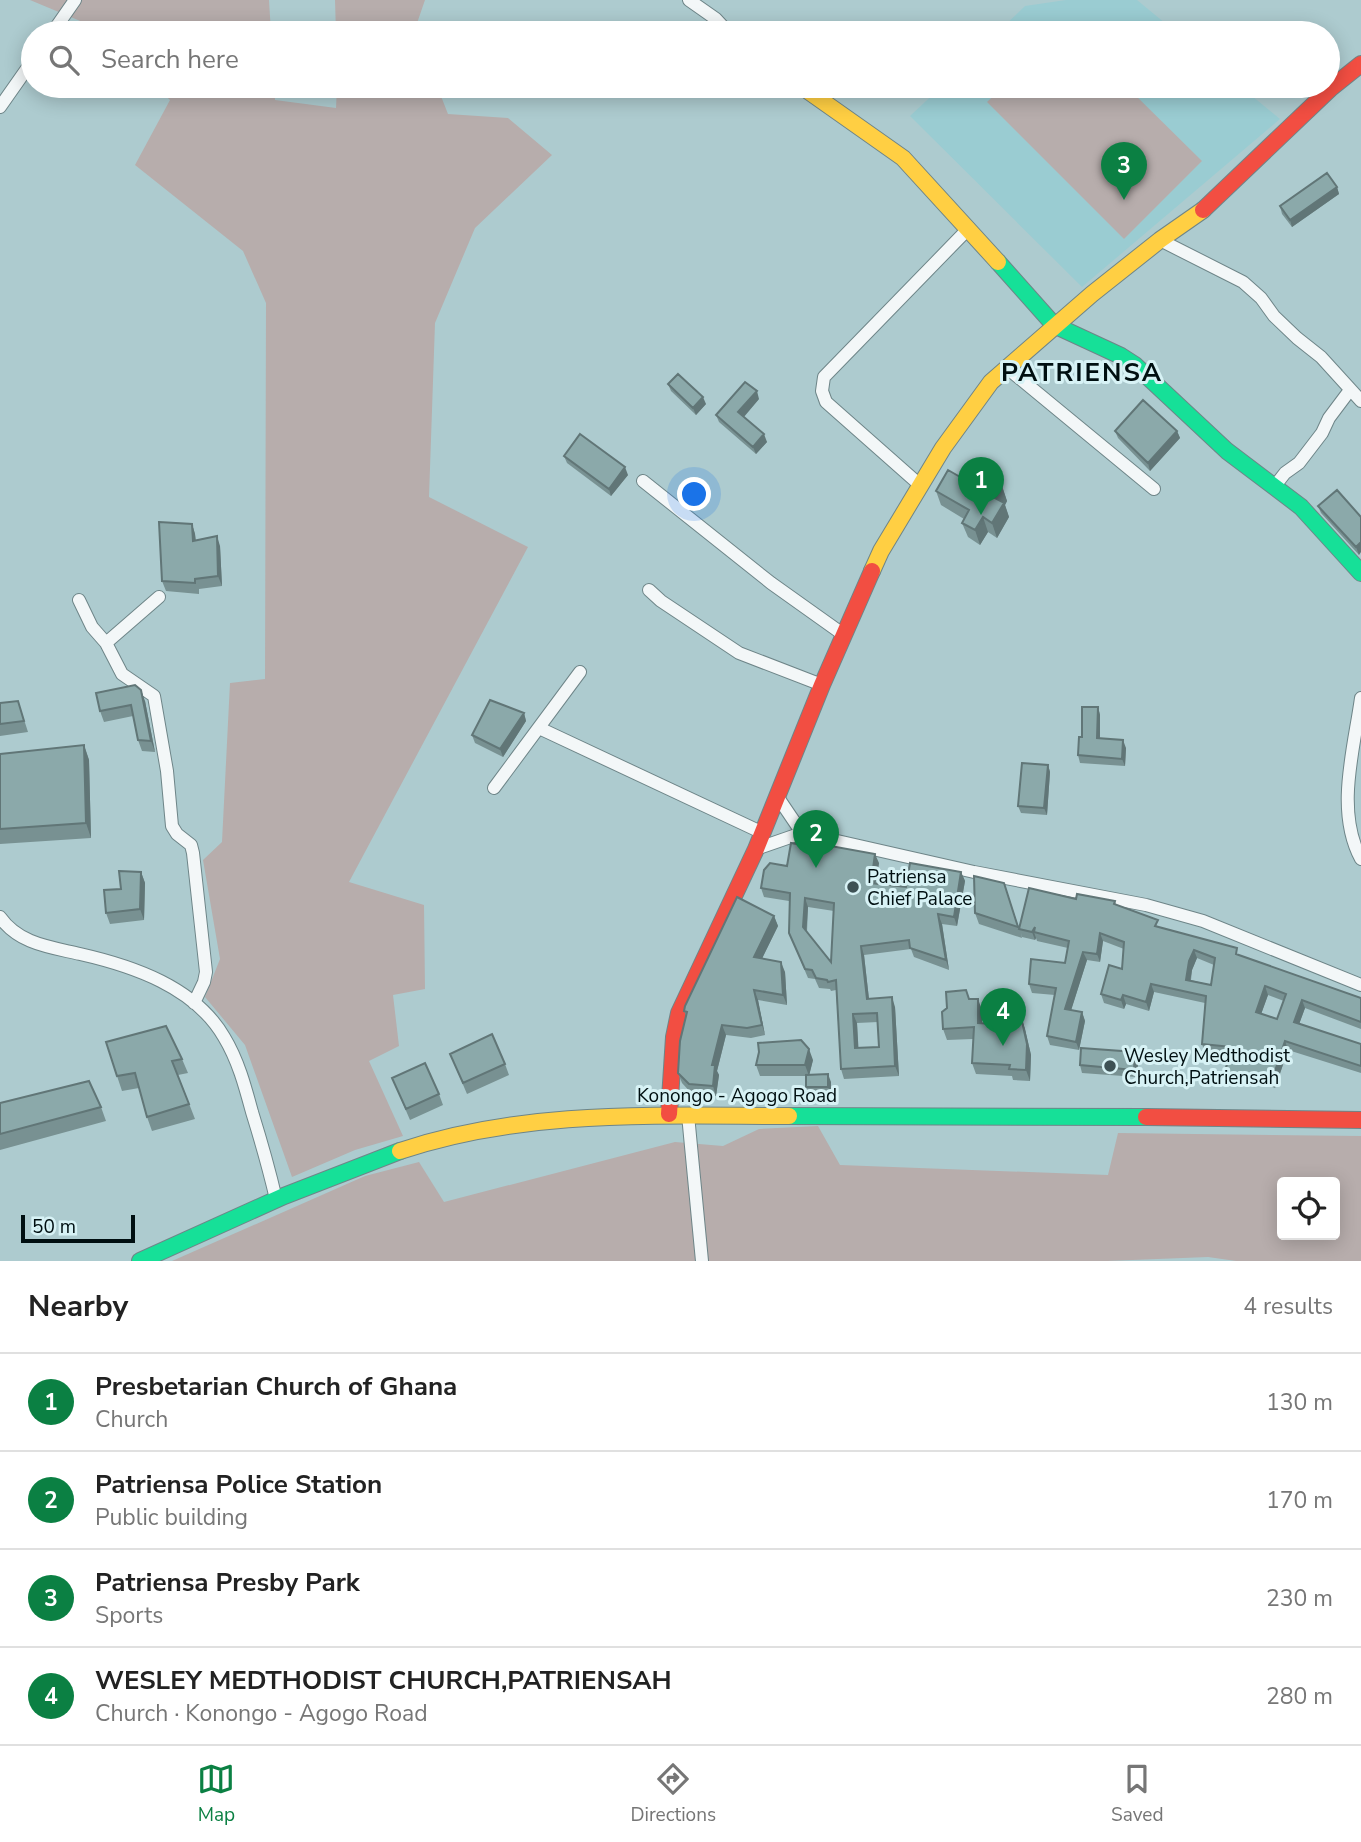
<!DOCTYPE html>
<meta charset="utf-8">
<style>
body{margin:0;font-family:"Nunito Sans",sans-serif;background:#f2f2f2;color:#222}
.controls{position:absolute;right:21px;bottom:21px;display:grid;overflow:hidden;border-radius:7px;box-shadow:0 4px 18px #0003}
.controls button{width:63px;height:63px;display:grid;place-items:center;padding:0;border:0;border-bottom:2px solid #e0e0e0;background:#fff;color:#222;font:35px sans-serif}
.scale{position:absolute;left:21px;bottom:18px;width:114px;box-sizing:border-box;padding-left:7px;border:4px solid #000f11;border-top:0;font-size:19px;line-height:24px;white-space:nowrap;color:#000f11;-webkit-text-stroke:5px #d7f2f5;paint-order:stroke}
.you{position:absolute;left:695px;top:495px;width:24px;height:24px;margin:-18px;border:5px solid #fff;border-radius:50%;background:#1a73e8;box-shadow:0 0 0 10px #1a73e833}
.badge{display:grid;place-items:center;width:46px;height:46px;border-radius:50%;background:#0b8043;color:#fff;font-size:23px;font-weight:700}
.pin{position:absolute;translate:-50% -58px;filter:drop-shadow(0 2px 4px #0008)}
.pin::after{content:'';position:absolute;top:37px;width:24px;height:21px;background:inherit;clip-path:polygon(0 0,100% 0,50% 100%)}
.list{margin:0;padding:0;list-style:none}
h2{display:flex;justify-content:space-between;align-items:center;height:91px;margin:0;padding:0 28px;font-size:30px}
h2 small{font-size:23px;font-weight:400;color:#767676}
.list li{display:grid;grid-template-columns:46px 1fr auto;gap:21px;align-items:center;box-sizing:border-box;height:98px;padding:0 28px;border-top:2px solid #e0e0e0}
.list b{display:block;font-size:26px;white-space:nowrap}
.list p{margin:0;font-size:23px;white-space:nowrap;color:#767676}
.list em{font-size:23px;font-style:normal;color:#767676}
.icon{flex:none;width:38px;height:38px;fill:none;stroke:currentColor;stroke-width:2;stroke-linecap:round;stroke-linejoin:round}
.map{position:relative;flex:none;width:1361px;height:1261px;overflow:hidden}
.search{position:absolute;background:#fff;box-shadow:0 4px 18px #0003;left:21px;right:21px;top:21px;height:77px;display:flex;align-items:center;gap:18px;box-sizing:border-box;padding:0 24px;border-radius:38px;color:#767676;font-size:26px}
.sheet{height:483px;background:#fff}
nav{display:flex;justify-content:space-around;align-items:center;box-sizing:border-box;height:98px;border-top:2px solid #e0e0e0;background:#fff;font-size:19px;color:#767676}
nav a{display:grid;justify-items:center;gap:4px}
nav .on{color:#0b8043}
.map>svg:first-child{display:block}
.built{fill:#9accd2}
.green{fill:#b7adac;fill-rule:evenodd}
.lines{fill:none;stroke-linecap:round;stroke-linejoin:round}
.street-casing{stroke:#6e8588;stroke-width:14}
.fast-casing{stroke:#6e8588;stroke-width:18}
.slow-casing{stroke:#6e8588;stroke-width:18}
.jam-casing{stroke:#6e8588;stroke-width:18}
.street{stroke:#f3f7f8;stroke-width:12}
.fast{stroke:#16e098;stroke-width:16}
.slow{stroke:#ffcf43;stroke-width:16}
.jam{stroke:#f24e42;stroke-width:16}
.wall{fill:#789192;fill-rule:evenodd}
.shaded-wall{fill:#617677}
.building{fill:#8ba9aa;stroke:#617677;stroke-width:2;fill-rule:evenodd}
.poi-dot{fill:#3d5154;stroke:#d7f2f5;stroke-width:2.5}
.labels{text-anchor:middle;stroke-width:6;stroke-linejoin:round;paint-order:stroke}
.poi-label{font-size:19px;fill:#000f11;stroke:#d7f2f5;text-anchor:start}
.street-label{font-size:19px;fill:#000f11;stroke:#d7f2f5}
.district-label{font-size:26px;font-weight:bold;letter-spacing:2px;fill:#000f11;stroke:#d7f2f5}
</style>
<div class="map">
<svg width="1361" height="1261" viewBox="0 0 1361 1261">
<rect width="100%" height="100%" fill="#adcbcf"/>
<path class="built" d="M1066,0H1137L1177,33H997L1025,6Z
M942,86H1240L1280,119L1082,287L910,116Z"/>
<path class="green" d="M30,0H269L271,33H102L97,28Z
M335,0H425L415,29L416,33H336Z
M155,86H274L275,100L336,108L337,86H437L448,114L508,118L552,155L475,228L435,323L429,497L528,547L349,882L424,905L425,989L393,995L399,1046L369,1061L403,1136L355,1150L292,1177L245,1045L205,997L220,959L203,860L222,842L230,683L265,679L266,303L243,251L135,165L170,100Z
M1004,86H1126L1202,161L1124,239L987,102Z
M818,1126L840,1165L1108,1175L1118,1133L1361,1136V1261H1236L1208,1257L1107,1261H172L365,1176L419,1162L444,1202L675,1142L723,1146L759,1129ZM1282,1182H1335V1235H1282Z"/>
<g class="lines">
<defs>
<path id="street" d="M689,0L716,19L729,33
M52,33L75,0
M0,107L33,60
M1160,240L1243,282L1261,298L1274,316L1297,338L1321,357L1361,401
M1006,367L1154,489
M643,481L771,583L844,635
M921,486L826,402L822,391L824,377L969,228
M1274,487L1285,473L1299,463L1322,433L1329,418L1350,390
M649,590L661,601L739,653L822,685
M79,600L92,627L106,643L122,674L154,696L167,771L172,826L177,834L191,845L193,853L206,972L204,982L194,1003
M106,643L159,597
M1361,698C1354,749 1335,811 1361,859
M539,728L763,833
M494,788L580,672
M777,796L802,833
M756,849L802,833L974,872L1146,905L1203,921L1361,985
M0,917C19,944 50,947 80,954C133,966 195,987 224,1037C238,1060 245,1086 252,1112C261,1141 269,1169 276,1199
M688,1115L702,1261"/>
<path id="fast" d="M998,262L1054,325L1121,356L1135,365L1227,451L1301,507L1361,573
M789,1116L1146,1117
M140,1261L284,1196L400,1151"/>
<path id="slow" d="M801,86L903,158L998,262
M872,571L881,551L943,448L991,382L1092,294L1160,240L1203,210
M400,1151C524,1109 660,1116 789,1116"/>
<path id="jam" d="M1203,210L1331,88L1361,64
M669,1114L674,1037L679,1013L756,849L822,685L872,571
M1146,1117L1361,1120"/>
</defs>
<use href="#street" class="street-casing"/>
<use href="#fast" class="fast-casing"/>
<use href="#slow" class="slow-casing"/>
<use href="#jam" class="jam-casing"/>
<use href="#street" class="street"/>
<use href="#fast" class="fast"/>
<use href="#slow" class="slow"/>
<use href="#jam" class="jam"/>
</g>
<path class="wall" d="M1337,187L1339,194L1292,227L1282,214L1280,206Z
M668,384L706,404L696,415L671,391Z
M759,399L744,417L767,442L756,454L719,422L716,415Z
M1115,431H1177L1180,438L1150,471L1118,438Z
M564,456L628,475L611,496L567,463Z
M1002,486L1007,501L1005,505L1009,517L997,538L988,532L980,545L968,537L962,523L964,519L941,505L936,491L981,489Z
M1318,506L1361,517L1359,555L1321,513Z
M192,524L195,534L196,540L220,546L222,586L199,589V594L166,591L162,581Z
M18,701L28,732L0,736V703Z
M145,701L155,752L142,751L138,740L133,716L104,722L100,711Z
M1098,707L1100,715V738L1126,748L1125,766L1080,763L1078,755L1082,737Z
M524,713L526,721L503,757L475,743L472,735Z
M84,745L89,760L91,838L0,844V754Z
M1048,765L1050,772L1047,815L1021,813L1018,806Z
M802,845L879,863L875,884L906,887L961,872L965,881L957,926L942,924L949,970L914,957L911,949L864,955L869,999L895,1007L899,1076L844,1079L841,1069L836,990L831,991L830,989L819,988L815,979L808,978L789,933V901L764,897L761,888L787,866ZM808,907L834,911L831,962L807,932ZM878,1022L879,1047L858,1048L857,1023Z
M141,872L145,883L144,920L110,924L106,913L121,889Z
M1004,883L1019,928L1076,899L1115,901L1116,905L1161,928L1361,998V1029L1305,1008L1299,1024L1361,1044V1073L1288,1050L1275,1088L1257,1082L1226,1084L1223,1076L1230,1055L1205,1053L1202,1044L1205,1003L1154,992L1149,1011L1126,1004L1124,1009L1104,1003L1101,994L1122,969L1124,949L1103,941L1100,962L1087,960L1071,1010L1082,1012L1085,1021L1079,1050L1050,1045L1047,1036L1055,995L1032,993L1029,984L1065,963L1068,948L1037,941L1036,938L1035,940L1022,937L1021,933L1022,938L979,924L975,913ZM1197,958L1214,965L1211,985L1191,980L1192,970ZM1268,995L1284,1001L1277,1019L1261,1014Z
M774,916L778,926L762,958L785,972L787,1005L758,1000L765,1035L751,1038L726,1035L717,1071L719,1075L716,1096L692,1094L682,1083L678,1073L686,1016L684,1011Z
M969,999L982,1010V1024L1010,1025L1021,1017L1025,1029L1031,1055L1030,1081L1013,1080L1012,1076L976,1074L972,1063L973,1039L947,1040L943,1029Z
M1135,1052L1138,1060L1137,1077L1082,1073L1080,1065Z
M450,1054L505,1064L509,1075L467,1094Z
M182,1059L188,1073L178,1075L195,1119L152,1131L147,1117L139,1088L122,1091L117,1076Z
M813,1060L809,1075L831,1082V1094L809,1095L806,1087V1076H760L756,1065Z
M392,1078L439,1094L443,1105L410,1120Z
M0,1103L101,1107L106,1121L0,1150Z"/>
<path class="shaded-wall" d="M1337,187L1339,194L1292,227L1290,220Z
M757,391L759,399L741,420L738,412Z
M703,397L706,404L696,415L693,408Z
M1177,431L1180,438L1150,471L1148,463Z
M764,434L767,442L756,454L753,447Z
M625,467L628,475L611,496L609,489Z
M1002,486L1007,501L1005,505L1009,517L997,538L992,523L995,498Z
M983,517L988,532L980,545L975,530Z
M192,524L195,534L196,551L193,541Z
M217,536L220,546L222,586L218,576Z
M1361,542V552L1359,555L1356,547Z
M141,690L145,701L155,752L151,741Z
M1098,707L1100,715V745L1097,738Z
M524,713L526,721L503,757L500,749Z
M1123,740L1126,748L1125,766L1122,759Z
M84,745L89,760L91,838L86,823Z
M1048,765L1050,772L1047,815L1044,808Z
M875,854L879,863L874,892L871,883Z
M141,872L145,883L144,920L140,909Z
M961,872L965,881L957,926L954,917Z
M805,898L808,907L806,937L803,927Z
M938,914L942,924L949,970L946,960Z
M774,916L778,926L758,967L754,957Z
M1035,927L1034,932L1036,938L1035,940L1032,932Z
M1100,933L1103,941L1100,962L1097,954Z
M861,946L864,955L870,1008L867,999Z
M1194,950L1197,958L1192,970L1189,988L1186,980L1189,961Z
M1083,952L1087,960L1069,1017L1065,1009Z
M781,962L785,972L787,1005L783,995Z
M1151,984L1154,992L1149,1011L1146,1002Z
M1265,986L1268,995L1259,1020L1256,1012Z
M754,990L758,1000L765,1035L762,1025Z
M1123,995L1126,1004L1124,1009L1121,1000Z
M892,997L895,1007L899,1076L895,1066Z
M978,999L982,1010V1034L978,1023Z
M1302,1000L1305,1008L1297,1030L1294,1022Z
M1082,1012L1085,1021L1079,1050L1076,1042Z
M853,1014L857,1023L859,1057L855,1048Z
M1021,1017L1025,1029L1031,1055L1030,1081L1026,1070Z
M722,1025L726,1035L717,1071L719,1075L716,1096L713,1086L712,1065Z
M1285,1041L1288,1050L1275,1088L1272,1080Z
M809,1049L813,1060L809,1076L805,1065Z
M1135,1052L1138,1060L1137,1077L1134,1070Z
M828,1074L831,1082V1094L828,1087Z"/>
<path class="building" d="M1327,173L1337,187L1290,220L1280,206Z
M678,374L703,397L693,408L668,384Z
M745,382L757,391L738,412L764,434L753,447L716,415Z
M1143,400L1177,431L1148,463L1115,431Z
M580,434L625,467L609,489L564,456Z
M948,470L981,489L988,478L1002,486L995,498L1004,503L992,523L983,517L975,530L962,523L969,510L936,491Z
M1337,490L1361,517V542L1356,547L1318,506Z
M159,522L192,524L193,541L217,536L218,576L195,579V583L162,581Z
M135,685L141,690L151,741L138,740L131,705L100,711L96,693Z
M490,700L524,713L500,749L472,735Z
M18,701L24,721L0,724V703Z
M1082,707H1098L1097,738L1123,740L1122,759L1078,755L1079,737H1082Z
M84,745L86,823L0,829V754Z
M1022,763L1048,765L1044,808L1018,806Z
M803,841L875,854L871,883L906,887L910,863L961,872L954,917L938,914L946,960L910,948L909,940L861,946L867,999L892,997L895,1066L841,1069L836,980L828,982L827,980L816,978L812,970L805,969L789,933L790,893L761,888L764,870L770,863L787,866L791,843L802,845ZM805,898L834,903L831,962L803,927ZM877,1013L879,1047L855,1048L853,1014Z
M119,871L141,872L140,909L106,913L104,890L121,889Z
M974,876L1004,883L1018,927L975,913Z
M1029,888L1076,899L1077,894L1115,901L1114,904L1158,920L1155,926L1237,948L1236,954L1361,998V1022L1302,1000L1294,1022L1361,1044V1066L1285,1041L1272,1080L1254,1074L1223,1076L1233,1047L1202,1044L1206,996L1151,984L1146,1002L1123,995L1121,1000L1101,994L1109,965L1122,969L1124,942L1100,933L1097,954L1083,952L1065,1009L1082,1012L1076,1042L1047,1036L1056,988L1029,984L1031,959L1065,963L1069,941L1034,932L1035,927L1032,932L1019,929ZM1194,950L1215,958L1211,985L1186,980L1189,961ZM1265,986L1286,994L1277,1019L1256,1012Z
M737,897L774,916L754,957L781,962L783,995L754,990L762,1025L747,1028L722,1025L712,1065H715L713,1086L689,1084L678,1073L680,1041L687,1012L684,1011L685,1006Z
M966,990L969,999H978V1023L1010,1025L1011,1017H1021L1027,1044L1026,1070L1009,1069L1010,1065L972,1063L974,1027L943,1029L942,1012L947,1008L946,992Z
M166,1026L182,1059L172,1061L189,1104L147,1117L135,1073L117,1076L106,1042Z
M492,1034L505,1064L463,1083L450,1054Z
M801,1040L809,1049L805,1065H756L759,1052L758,1043Z
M1081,1048L1135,1052L1134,1070L1080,1065Z
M425,1063L439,1094L406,1109L392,1078Z
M828,1074V1087H806V1075Z
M89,1081L101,1107L0,1134V1103Z"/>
<g class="poi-dot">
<circle cx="853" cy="887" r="7"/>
<circle cx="1110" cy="1066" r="7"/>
</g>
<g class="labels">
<g class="poi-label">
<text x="867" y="883">Patriensa<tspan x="867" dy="22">Chief Palace</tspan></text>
<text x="1124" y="1062">Wesley Medthodist<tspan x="1124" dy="22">Church,Patriensah</tspan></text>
</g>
<g class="street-label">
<text x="737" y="1102">Konongo - Agogo Road</text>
</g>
<g class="district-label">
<text x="1082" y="381">PATRIENSA</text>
</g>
</g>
</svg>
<div class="controls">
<button><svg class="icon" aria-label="locate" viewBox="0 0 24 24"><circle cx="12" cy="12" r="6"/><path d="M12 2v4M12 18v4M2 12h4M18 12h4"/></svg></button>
</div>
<div class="scale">50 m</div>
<div class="you"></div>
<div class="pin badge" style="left:981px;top:515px">1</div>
<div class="pin badge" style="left:816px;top:868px">2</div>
<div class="pin badge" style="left:1124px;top:200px">3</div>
<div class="pin badge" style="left:1003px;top:1046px">4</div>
<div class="search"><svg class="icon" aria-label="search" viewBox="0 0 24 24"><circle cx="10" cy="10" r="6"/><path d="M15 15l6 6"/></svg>Search here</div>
</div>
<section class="sheet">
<h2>Nearby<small>4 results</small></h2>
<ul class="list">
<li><span class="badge">1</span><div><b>Presbetarian Church of Ghana</b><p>Church</p></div><em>130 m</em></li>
<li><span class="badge">2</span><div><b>Patriensa Police Station</b><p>Public building</p></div><em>170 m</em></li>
<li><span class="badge">3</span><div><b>Patriensa Presby Park</b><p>Sports</p></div><em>230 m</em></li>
<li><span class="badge">4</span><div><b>WESLEY MEDTHODIST CHURCH,PATRIENSAH</b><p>Church · Konongo - Agogo Road</p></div><em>280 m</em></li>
</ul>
</section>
<nav>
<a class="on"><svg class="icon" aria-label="map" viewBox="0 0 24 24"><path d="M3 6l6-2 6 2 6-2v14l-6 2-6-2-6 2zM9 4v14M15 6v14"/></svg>Map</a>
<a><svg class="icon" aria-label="directions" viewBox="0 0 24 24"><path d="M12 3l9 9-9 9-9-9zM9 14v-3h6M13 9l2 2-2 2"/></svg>Directions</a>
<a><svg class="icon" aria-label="saved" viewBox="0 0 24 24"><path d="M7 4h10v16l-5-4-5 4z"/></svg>Saved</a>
</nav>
